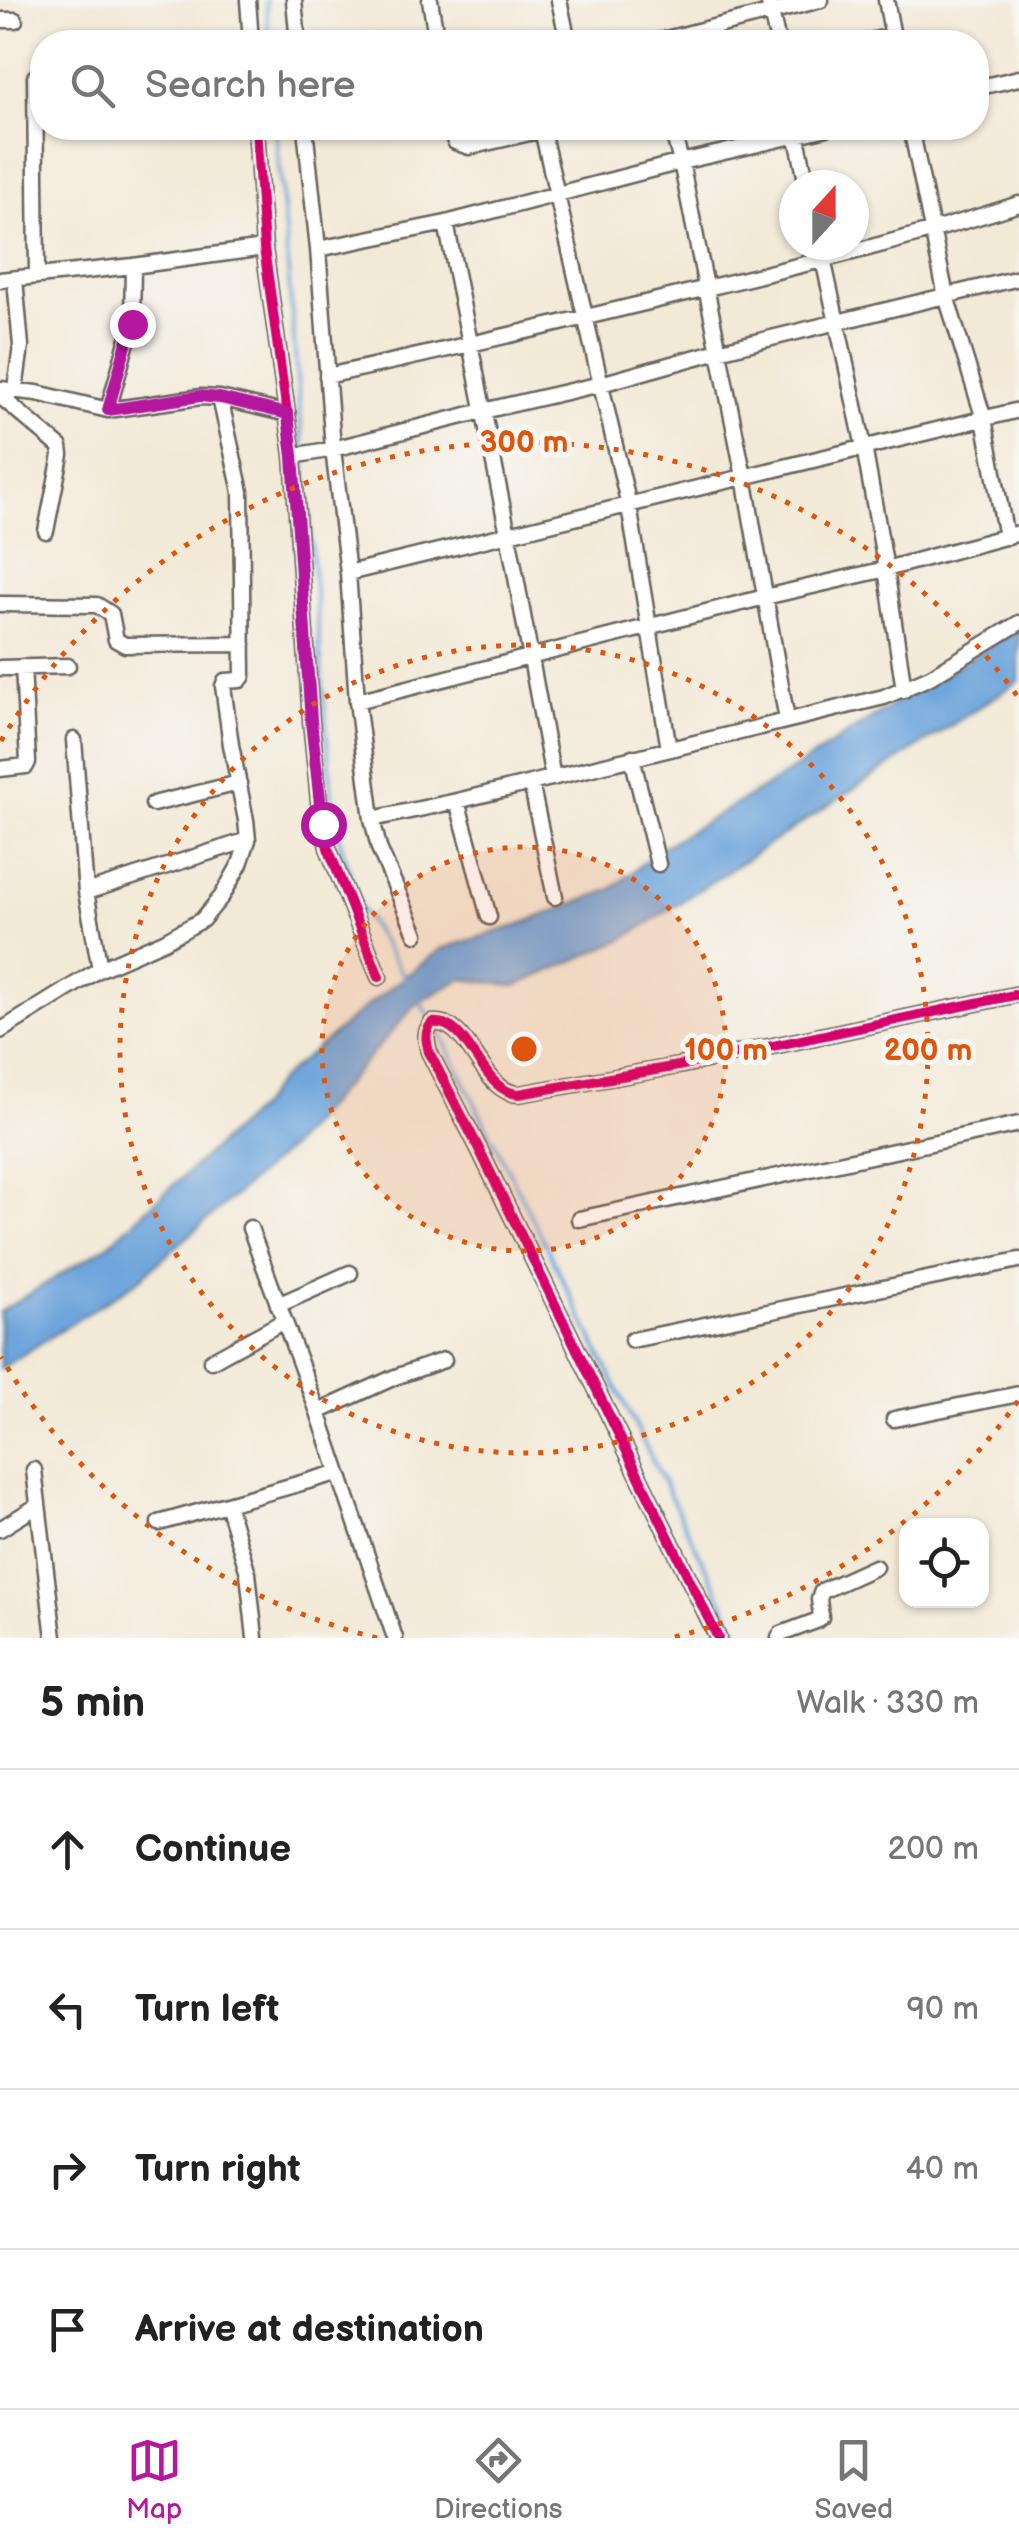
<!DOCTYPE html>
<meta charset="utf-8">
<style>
body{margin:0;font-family:"Balsamiq Sans",sans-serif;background:#f2f2f2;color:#222}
.controls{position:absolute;right:30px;bottom:30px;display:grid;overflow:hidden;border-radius:20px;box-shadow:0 2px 8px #0004}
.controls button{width:90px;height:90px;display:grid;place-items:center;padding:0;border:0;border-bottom:2px solid #e0e0e0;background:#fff;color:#222;font:50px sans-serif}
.compass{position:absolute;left:779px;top:170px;width:90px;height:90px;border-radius:50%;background:#fff;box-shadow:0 2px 8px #0004;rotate:21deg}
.stop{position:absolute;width:30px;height:30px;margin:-22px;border:8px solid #b5179e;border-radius:50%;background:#fff}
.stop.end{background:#b5179e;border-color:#fff;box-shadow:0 2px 10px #0008}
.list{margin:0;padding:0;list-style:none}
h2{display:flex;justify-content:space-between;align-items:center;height:130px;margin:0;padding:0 40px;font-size:42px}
h2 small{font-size:32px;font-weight:400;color:#767676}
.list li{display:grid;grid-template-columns:65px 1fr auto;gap:30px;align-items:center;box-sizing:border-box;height:160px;padding:0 40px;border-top:2px solid #e0e0e0}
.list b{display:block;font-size:38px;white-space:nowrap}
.list em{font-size:32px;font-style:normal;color:#767676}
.icon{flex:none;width:55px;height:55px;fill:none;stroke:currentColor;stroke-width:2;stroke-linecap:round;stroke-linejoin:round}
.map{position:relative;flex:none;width:1019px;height:1638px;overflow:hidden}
.search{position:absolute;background:#fff;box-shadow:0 2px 8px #0004;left:30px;right:30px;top:30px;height:110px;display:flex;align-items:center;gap:25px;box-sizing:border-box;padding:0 35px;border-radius:40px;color:#767676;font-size:38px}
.sheet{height:770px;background:#fff}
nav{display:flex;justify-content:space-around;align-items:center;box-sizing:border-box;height:140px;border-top:2px solid #e0e0e0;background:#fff;font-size:28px;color:#767676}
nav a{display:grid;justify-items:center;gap:5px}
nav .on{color:#b5179e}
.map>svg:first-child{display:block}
.water{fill:#6ea5dc;stroke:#45607c;stroke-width:2.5}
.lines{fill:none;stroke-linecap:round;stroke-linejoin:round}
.stream{stroke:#6ea5dc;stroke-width:4}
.minor-casing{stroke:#67645d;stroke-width:19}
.minor{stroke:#fff;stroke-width:14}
.cycleway-casing{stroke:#f6f6f2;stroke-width:16}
.cycleway{stroke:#d6006c;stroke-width:10}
.route{stroke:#b5179e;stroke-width:12}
.ring{fill:none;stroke:#de560d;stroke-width:5;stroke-dasharray:5 10}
.centre{fill:#de560d;stroke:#f6f6f2;stroke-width:5}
.ring-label{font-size:30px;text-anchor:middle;font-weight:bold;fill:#de560d;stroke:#f6f6f2;stroke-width:10;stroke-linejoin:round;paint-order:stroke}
</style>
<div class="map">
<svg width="1019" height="1638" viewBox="0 0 1019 1638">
<rect width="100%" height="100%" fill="#f6f6f2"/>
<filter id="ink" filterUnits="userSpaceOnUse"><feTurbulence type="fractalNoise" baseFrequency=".01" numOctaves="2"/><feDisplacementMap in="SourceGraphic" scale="20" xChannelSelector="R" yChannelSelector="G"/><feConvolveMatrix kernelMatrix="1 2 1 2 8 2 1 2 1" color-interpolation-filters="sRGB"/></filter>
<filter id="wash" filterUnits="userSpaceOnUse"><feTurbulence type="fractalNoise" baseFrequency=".0048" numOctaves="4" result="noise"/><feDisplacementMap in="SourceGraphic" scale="40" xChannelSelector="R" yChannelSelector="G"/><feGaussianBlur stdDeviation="2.25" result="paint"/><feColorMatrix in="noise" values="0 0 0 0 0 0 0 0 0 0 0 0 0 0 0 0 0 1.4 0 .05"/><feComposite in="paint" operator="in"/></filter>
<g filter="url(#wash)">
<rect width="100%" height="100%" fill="#f3e9d7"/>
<path class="water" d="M1019,629V681L624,939L516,986L462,979L417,1003L291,1146L136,1282L0,1369V1312L108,1245L259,1107L280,1079L368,1005L441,949L516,926L612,889L661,848L780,778L903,698Z"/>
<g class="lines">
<path class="stream" d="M266,0L269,42
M276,128L303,448
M304,457L334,821L359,906L406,979
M419,1000L430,1017
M438,1029L741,1638"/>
</g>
</g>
<g filter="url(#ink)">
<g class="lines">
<defs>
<path id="minor" d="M248,0L251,42
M294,0L298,42
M430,0L437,42
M559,0L568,42
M768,0L778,42
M886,0L894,42
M0,20H15
M654,42L821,0
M865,42L892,36
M35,77L37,275
M976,88L1019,78
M256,128L264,248L293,456L311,721L319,802L328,848L379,977
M305,128L318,249L333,449L348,573L357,701L372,819L379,848L416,934
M450,128L455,142L469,147L551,128
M672,128L681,162L744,477L787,720
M795,128L807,185
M911,128L946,296L984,419L1006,537
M542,130L629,506L669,749
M446,223L508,534L553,778
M820,245L864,447L886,569L904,690
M318,249L446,223L681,162L827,128
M0,280L133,266L264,248
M327,376C456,348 584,318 711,287C815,262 918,237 1019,204
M0,389L37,393L108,410L201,397L220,398L288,414
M15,390L21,346L15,279
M0,396L60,447L61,455L46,531
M108,410L132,324L133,266
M293,456L333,449L483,411L601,384L718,351L1019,278
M348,573L1019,410
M0,604L97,605L111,614L116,640L125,645L243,644
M0,668L68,666
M357,701L765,597L886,569L1019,533
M74,740L86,892L100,969
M632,757L658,864
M0,769L26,766L28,762L23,667
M531,783L555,897
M457,801L489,917
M153,804L239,783
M372,819L457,801L884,697L930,677L1019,623
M86,892L248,840
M0,1031L100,969L164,941L202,920L222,896L240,864L248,840L246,820L231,745L223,686L225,681L240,680L243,676L241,492L220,398
M579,1219L1019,1124
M250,1228L318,1412L395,1638
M278,1305L350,1273
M632,1340L1019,1260
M211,1361L284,1321
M318,1412L395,1377L444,1360
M894,1419L1019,1394
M34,1470L54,1638
M227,1504L248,1573L255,1638
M159,1523L337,1473
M0,1529L37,1506
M718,1638L480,1151L429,1052C426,1040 424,1032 432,1023C471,1018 480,1093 519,1094L678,1066L1019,994
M779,1638L781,1634L816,1621L821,1617L819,1599L822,1591L875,1567"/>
</defs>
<use href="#minor" class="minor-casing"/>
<use href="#minor" class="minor"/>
<defs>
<path id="cycleway" d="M256,128L264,248L293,456L311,721L319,802L328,848L379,977
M718,1638L480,1151L429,1052C426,1040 424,1032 432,1023C471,1018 480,1093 519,1094L678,1066L1019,994"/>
</defs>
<use href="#cycleway" class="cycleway-casing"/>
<use href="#cycleway" class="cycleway"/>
</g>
</g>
<g class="lines" filter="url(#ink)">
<path class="route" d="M132,324L108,410L200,396L220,398L288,414L293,456L311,721L323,824"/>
</g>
<circle cx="524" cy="1049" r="202" fill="#de560d" fill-opacity=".12"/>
<g class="ring">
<circle cx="524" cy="1049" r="202"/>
<circle cx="524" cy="1049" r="404"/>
<path d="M1018 1401A607 607 0 0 1 671 1638M377 1638A607 607 0 0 1 1 1357M1 741A607 607 0 0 1 1018 697"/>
</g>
<circle cx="524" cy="1049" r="15" class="centre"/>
<g class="ring-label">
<text x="524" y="452">300 m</text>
<text x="726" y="1060">100 m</text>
<text x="928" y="1060">200 m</text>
</g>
</svg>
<div class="controls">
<button><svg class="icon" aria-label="locate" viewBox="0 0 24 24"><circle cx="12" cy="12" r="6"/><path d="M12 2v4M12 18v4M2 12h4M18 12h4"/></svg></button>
</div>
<svg class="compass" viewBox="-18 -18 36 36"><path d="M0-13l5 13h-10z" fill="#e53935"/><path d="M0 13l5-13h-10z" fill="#767676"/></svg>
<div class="stop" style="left:323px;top:824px"></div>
<div class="stop end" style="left:132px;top:324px"></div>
<div class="search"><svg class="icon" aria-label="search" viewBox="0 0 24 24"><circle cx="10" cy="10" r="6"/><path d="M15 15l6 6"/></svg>Search here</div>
</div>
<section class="sheet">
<h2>5 min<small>Walk · 330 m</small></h2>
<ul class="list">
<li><svg class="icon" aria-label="ahead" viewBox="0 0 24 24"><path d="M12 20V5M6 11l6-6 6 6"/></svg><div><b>Continue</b></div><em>200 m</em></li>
<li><svg class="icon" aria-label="left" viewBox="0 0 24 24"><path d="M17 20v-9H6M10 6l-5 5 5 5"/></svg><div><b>Turn left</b></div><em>90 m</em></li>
<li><svg class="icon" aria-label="right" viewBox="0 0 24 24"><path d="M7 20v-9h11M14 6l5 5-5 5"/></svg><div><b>Turn right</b></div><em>40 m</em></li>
<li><svg class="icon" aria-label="arrive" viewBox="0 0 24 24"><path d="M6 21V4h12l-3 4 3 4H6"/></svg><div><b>Arrive at destination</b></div></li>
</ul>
</section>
<nav>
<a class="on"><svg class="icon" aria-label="map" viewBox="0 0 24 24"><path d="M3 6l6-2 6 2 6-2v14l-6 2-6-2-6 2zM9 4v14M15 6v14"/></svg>Map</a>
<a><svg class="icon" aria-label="directions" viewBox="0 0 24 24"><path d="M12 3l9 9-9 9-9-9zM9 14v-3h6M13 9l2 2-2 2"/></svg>Directions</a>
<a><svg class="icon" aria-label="saved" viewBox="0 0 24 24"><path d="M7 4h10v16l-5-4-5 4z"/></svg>Saved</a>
</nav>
